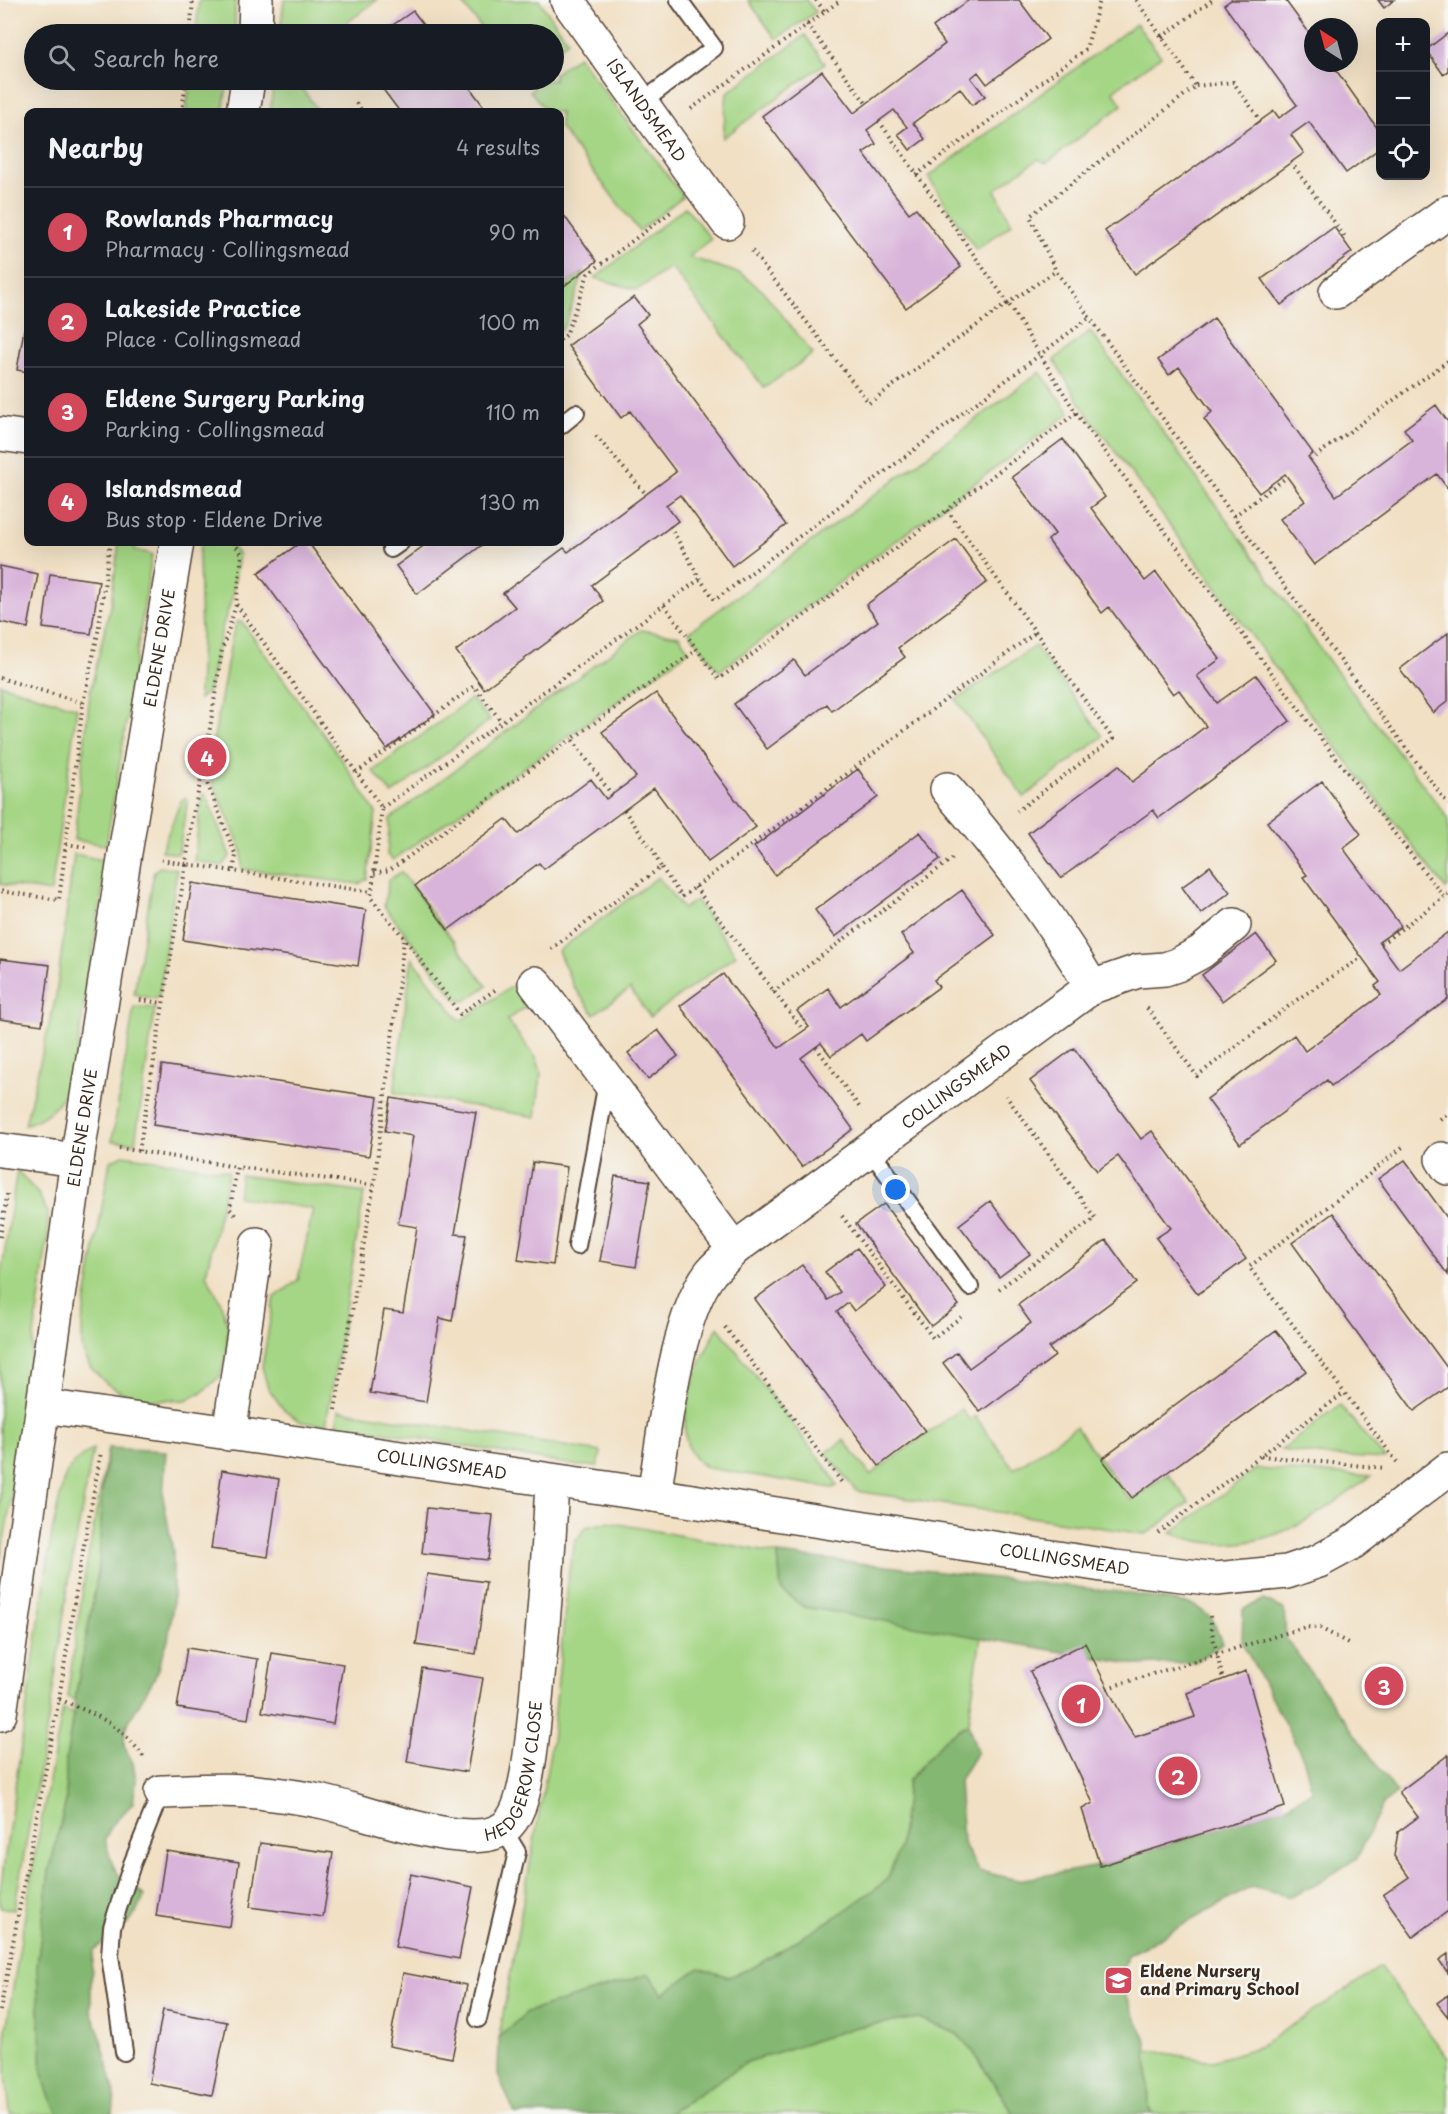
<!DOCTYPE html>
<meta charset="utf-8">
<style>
body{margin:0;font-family:"Playpen Sans",sans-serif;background:#20242c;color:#f1f3f6}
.controls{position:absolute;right:18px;top:18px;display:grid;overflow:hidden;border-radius:12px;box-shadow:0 6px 24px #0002}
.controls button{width:54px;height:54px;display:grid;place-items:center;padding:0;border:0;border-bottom:2px solid #363941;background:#171b24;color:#f1f3f6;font:30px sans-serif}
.compass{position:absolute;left:1304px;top:18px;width:54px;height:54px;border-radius:50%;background:#171b24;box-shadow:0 6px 24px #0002;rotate:324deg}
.you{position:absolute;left:896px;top:1190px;width:21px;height:21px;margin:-15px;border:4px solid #fff;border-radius:50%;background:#1a73e8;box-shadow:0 0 0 9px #1a73e833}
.badge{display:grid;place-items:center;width:39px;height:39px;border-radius:50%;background:#d1495b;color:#fff;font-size:20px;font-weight:700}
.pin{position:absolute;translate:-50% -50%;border:3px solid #fff;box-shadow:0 2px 6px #0006}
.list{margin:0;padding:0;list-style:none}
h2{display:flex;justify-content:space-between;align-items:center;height:78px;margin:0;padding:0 24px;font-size:26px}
h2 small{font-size:20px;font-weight:400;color:#9ea1a6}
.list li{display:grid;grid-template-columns:39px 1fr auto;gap:18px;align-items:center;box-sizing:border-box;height:90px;padding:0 24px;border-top:2px solid #363941}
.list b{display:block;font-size:22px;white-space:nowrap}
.list p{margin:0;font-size:20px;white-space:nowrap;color:#9ea1a6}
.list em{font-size:20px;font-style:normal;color:#9ea1a6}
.icon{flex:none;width:33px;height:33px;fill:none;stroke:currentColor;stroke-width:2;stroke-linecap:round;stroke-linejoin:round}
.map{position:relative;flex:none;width:1448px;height:2114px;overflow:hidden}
.search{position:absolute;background:#171b24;box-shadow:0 6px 24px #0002;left:24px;top:24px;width:540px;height:66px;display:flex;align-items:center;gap:15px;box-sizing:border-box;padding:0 21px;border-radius:33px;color:#9ea1a6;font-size:22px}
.panel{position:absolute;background:#171b24;box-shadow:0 6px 24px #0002;left:24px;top:108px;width:540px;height:438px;border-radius:12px}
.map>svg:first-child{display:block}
.green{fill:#a5d685;stroke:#708052;stroke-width:1.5}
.forest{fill:#84b772;stroke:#607048;stroke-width:1.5}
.building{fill:#d9b4da}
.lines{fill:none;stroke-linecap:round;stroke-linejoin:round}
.lane-casing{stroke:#564537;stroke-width:20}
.street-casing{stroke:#564537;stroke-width:36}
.path{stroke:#564537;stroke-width:4;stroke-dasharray:1.5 4.5;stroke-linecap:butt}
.lane{stroke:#fff;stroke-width:16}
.street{stroke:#fff;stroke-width:33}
.labels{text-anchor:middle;stroke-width:5;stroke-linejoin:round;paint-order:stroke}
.street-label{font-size:16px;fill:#3b2a1e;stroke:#f6f6f2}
.poi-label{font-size:16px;font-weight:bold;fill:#3b2a1e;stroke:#f6f6f2;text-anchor:start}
</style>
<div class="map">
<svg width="1448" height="2114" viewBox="0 0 1448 2114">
<rect width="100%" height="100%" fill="#f6f6f2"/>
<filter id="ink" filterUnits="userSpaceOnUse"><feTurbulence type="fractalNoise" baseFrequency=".0167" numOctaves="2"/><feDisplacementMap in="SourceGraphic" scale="12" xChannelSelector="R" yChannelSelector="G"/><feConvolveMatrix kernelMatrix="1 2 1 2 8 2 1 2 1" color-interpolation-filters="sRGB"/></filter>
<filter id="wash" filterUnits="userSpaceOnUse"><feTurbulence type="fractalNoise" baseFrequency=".008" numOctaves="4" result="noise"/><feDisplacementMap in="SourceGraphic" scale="24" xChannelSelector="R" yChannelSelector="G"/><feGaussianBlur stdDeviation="1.35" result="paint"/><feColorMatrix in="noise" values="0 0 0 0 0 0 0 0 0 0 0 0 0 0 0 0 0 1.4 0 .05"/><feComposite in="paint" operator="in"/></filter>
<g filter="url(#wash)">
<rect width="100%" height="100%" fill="#f1e0c4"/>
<path class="green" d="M199,0H235V34H196Z
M284,0H377L332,34H280Z
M460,0H539L568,41L554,52V34H486Z
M748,0H806L816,12L776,39Z
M1136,24L1161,56L1113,91L1122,105L1047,163L1038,159L995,190L1012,224L976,250L928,177Z
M805,35L825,63L723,138L727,93Z
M578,56L683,196L639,231L560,128V112H547L530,91L545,80H554V74Z
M190,80H228L223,112H186Z
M274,80H296L319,112H270Z
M685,207L711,239L689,257L741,274L763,291L813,354L764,388L671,267L637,290L595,278Z
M584,272L564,327L560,331V289Z
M1090,331L1332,665L1448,818V887L1446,889L1291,689L1083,408L1054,360Z
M1040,372L1070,413L719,671L689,632Z
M119,542H136L135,550L152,554L121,756L106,845L74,840L90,693L111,603Z
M201,542H228L239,555L232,598L222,628L208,692L199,699L201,635L199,554Z
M237,622H242L344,763L376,813L367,879L359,884L242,869V851L208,771L232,637Z
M641,630L679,636L689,651L393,860L387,855L390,819Z
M1035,646L1103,736L1024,797L956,700Z
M0,684L77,708L51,892L0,884Z
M471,699L490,720L392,794L373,771Z
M202,794L206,795L230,856L223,866L194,861Z
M185,798L188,801L178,854L161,851L181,801Z
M74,854L107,861L75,1065C64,1097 59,1113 25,1125L56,996Z
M160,867L177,869L159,995L154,999L134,994L154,871Z
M401,872L487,986L465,1001L456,999L384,906L389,880Z
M658,877L683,909L696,900L736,955L650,1017L630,989L594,1014L574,987L558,951Z
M412,958L460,1021L517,983L533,1002L507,1020L537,1059L541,1073L536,1117L394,1093Z
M134,1007L155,1008L135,1143L112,1141Z
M123,1155L229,1171L206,1274L221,1303L228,1326L227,1351L220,1376L204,1391L186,1400H152L127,1395L107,1384L91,1368L82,1349V1323L110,1161Z
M17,1170L39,1195L48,1213V1235L11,1502L0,1562V1283Z
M241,1175L364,1193L326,1425L301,1422L284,1410L268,1388L262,1367L274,1298L298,1280L313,1209L238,1197Z
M718,1327L831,1474L837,1486L832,1488L708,1468C660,1445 699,1361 718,1327Z
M1340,1405L1385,1459L1326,1456L1281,1450Z
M961,1409L970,1420L975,1416L1014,1469L1076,1427L1131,1501L1168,1474L1189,1502L1151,1531L1144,1534L856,1491L826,1453L844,1440L870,1475Z
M339,1410L601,1452L598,1466H579L337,1424Z
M108,1448L102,1493L99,1567L75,1701L67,1697L85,1574Z
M93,1449L70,1573L50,1710L14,1910L0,1907V1891L52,1532L64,1479L73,1463Z
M1256,1469L1371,1476C1310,1523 1250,1564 1171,1533Z
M608,1522L778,1554L781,1590L804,1607L981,1636L968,1724L947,1737L908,1780L900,1846L888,1880L843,1912L754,1967L729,1977L699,1968L663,1994L573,1999L528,2012L499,2037L552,1741L569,1571L575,1542L586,1527Z
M63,1708L73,1715L66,1761V1801L49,1872L37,1966L42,2073L49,2095L58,2114H10L6,2074V2030L36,1849Z
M1380,1967L1448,2058V2114H1152L1149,2109L1147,2050L1213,2061L1261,2046Z
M919,2018L957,2034L972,2050L1014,2114H668L747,2062L856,2027Z"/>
<path class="forest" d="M108,1448L166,1451L163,1497L173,1551V1605L168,1640L155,1677L125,1728L124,1746L133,1763L136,1780L133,1803L112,1825L105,1839C109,1853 111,1867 122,1878C129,1886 136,1886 144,1896C137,1922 113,1934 94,1950L91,1978V2011L100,2035L115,2094L113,2114H58L49,2095L42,2073L37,1966L49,1872L66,1801V1761L77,1688L99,1567L102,1493Z
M778,1554L1120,1592L1194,1605L1212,1618L1222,1643L1195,1662L1137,1665L804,1607L781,1590Z
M1263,1600L1284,1609L1286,1638L1397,1793L1383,1804L1357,1858L1317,1884L1290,1897L1251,1887L1127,1956L1119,1981L1147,2042L1149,2109L1152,2114H1014L972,2050L957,2034L919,2018L856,2027L747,2062L668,2114H515L498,2075L499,2037L527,2012L649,1974L663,1994L699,1968L729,1977L754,1967L843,1912L887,1880L900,1846L908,1780L947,1737L968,1724L977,1752L959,1781L963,1843L979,1871L1018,1880L1100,1866L1285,1807L1312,1791L1304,1760L1242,1642L1243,1609Z"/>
<g id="blocks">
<path class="building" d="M969,0H1019L1048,39L987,84L978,72L971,78L985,96L972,105L960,88L913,123L925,139L910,150L898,134L907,127L894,110L867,130L876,144L863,153L909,213L916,208L961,267L906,308L762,116L822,71L854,113L945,44L933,27Z
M1231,0H1285L1313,38V63H1331L1380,132V148L1346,173L1309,122L1291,135L1304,153L1135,274L1105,231L1274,111L1279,118L1297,105L1224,5Z
M1378,0H1394L1384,8Z
M413,11L431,34H380Z
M1448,33V71L1443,74L1426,50Z
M376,80H464L488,112H400Z
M560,210L597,261L560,289Z
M1334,227L1352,252L1281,305L1262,279Z
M634,297L648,315L637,324L786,525L732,566L680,495L666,505L678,521L592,585L603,601L484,689L456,651L515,607L503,593L564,548L568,552L676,472L630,411L621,418L568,346Z
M1214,318L1313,453L1308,457L1336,496L1412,440L1404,429L1436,405L1448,422V489L1437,474L1314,565L1280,519L1305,501L1285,474L1259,493L1204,419L1212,412L1179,367L1169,375L1158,360Z
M24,330L28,331V372L17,370Z
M1063,439L1105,497L1091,508L1145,581L1156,572L1220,659L1197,676L1217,703L1256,675L1290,721L1159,818L1153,810L1061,878L1028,833L1119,765L1132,782L1206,726L1179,690L1173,694L1109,607L1102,613L1048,540L1055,534L1012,477Z
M956,539L987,582L898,648L905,657L832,711L827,704L767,749L734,704L794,660L805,675L878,621L866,605Z
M301,542H308L435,714L387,749L258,573Z
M429,542H486L417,594L396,566Z
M0,566L38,574L28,628L0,622Z
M50,574L99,581L91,634L43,628Z
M1448,633V701L1433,713L1400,669Z
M656,693L756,827L708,862L654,788L544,869L539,863L448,930L415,886L506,819L518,834L591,779L606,799L636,777L602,732Z
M858,769L878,797L775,875L754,847Z
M1322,781L1361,834L1343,848L1401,926L1379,942L1399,969L1448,932V999L1331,1086L1327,1080L1240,1144L1207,1099L1294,1035L1305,1051L1381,995L1375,986L1380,982L1303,877L1307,875L1267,822Z
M920,832L940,859L835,937L815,910Z
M1210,866L1230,892L1201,914L1182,887Z
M192,883L366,910L358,966L183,940Z
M962,890L995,935L934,980L939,987L866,1041L861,1034L831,1056L821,1043L801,1058L853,1129L802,1167L680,1006L723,974L779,1048L809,1027L797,1011L828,988L841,1007L914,953L901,935Z
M1256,934L1276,960L1222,1001L1202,975Z
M0,959L50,965L42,1025L0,1019Z
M658,1030L678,1056L648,1079L628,1053Z
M1074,1048L1141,1139L1152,1131L1246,1259L1198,1294L1156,1238L1171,1228L1118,1156L1097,1171L1030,1081Z
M162,1065L378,1097L369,1156L153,1125Z
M391,1098L476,1112L455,1234L467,1235L460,1276L452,1321L440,1318L426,1402L370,1393L384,1310L403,1313L417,1227L398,1224L413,1136L385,1131Z
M1405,1160L1448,1219V1275L1378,1179Z
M533,1162L567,1167L553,1265L518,1260Z
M615,1176L650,1181L636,1267L600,1261Z
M990,1201L1030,1254L999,1277L959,1225Z
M884,1204L959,1305L931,1326L856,1224Z
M1333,1213L1448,1369V1387L1414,1411L1292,1243Z
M1106,1240L1137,1283L1049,1348L1055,1356L980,1412L943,1363L957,1352L969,1368L1031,1323L1018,1305Z
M857,1248L886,1287L854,1311L848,1303L837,1312L925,1431L879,1466L755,1299L802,1265L828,1300L840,1292L825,1272Z
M1276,1330L1306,1371L1132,1498L1102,1459Z
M222,1470L279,1479L268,1557L211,1549Z
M427,1508L493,1515L488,1560L422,1553Z
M427,1574L486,1582L476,1654L416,1645Z
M1085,1643L1124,1720L1135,1737L1195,1717L1187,1693L1246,1671L1285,1807L1100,1866L1082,1809L1093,1803L1030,1671Z
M187,1648L258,1659L248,1719L177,1708Z
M272,1653L343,1664L333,1724L262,1712Z
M422,1668L483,1678L467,1772L407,1762Z
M1448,1755V1911L1413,1937L1383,1895L1409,1877L1394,1856L1398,1832L1418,1817L1399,1792Z
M260,1843L333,1853L323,1917L250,1907Z
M166,1851L239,1862L230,1927L156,1916Z
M410,1874L473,1887L459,1959L395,1947Z
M1448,1954V1973L1439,1960Z
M403,1973L467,1985L452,2058L389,2046Z
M1448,1995V2017L1437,2003Z
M163,2010L227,2022L212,2095L149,2083Z"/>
</g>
</g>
<g filter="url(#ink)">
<use href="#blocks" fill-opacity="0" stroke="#564537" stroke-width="1.5"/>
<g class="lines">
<defs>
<path id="lane" d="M641,103L714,48L679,0
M560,426L576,413
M391,549L401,542
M870,1150L970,1287
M577,1246L607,1082
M478,2019L517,1852L503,1829
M124,2052L110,1956L112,1927L132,1864L161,1792"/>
<g id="street">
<path id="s1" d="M567,0L727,222"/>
<path d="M255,34L256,0"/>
<path d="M243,112L248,80"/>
<path d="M1336,292L1448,212"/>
<path d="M0,434L28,438"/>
<path d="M947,789C1001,851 1050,916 1092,987"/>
<path d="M535,983L734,1249"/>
<path d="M0,1150L77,1160"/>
<path d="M1442,1159L1448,1168"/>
<path id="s2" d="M44,1406L654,1495L1115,1567L1216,1579L1287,1572L1319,1561L1352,1543L1448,1469"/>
<path d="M229,1434L257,1244"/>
<path id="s3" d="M654,1495C664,1436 675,1318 711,1272C718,1264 727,1257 734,1249L1092,987L1138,971L1165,969L1177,965L1201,952L1234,925"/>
<path id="s4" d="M0,1714L77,1160L125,853L177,542"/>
<path id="s5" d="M161,1792C196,1791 231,1788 265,1793C285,1795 305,1798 324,1802C363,1811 470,1853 504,1828C518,1818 523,1795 526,1779C533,1746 535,1710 538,1676C545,1611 549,1546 552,1481"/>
</g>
</defs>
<use href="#lane" class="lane-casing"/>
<use href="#street" class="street-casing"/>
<path class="path" d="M816,0L825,12
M1136,0L1196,86L1030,216L1056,271L1272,569L1448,804
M807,24L866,103
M190,34L193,0
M1162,37L1212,0
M1196,86L1233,82L1261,121
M356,103L363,112
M691,109L841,0
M182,112L186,80
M879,121L1008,303L1056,271
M1291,162L1345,237
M916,175L1086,49L1100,0
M752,251L869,403L1008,303L1076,413L947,510L1113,739L1017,811
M560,340L566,335L588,274L671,212
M1076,413L1332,753L1444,897L1448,894
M596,436L646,494
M1310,460L1448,361
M1234,516L1287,477
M670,526L700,579L715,600L1090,317
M233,542L242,554L236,604L382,808L371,898L405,939L460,1014L498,988
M664,605L719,679L947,510
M0,678L83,703L59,900L0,891
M83,703L98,633L110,542
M203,773L236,856L233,871
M356,773L474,686L501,721
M612,795L572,739L697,650
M382,808L700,579
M624,810L653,851L661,867
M66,844L86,847
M161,860L186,864L193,814L204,767L222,650L236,605
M374,873L390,870L572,739
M695,887L803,1030
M1381,944L1444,897
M551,949L661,867L682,897L1036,632
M773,992L953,858
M140,1000L163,1003
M1147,1008L1197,1076L1298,999L1362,957
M816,1047L860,1108
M1440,1119L1448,1113
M119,1148L237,1167
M139,1151L186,864L372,892
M235,1215L230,1209L237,1167L374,1185
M842,1216L933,1338L961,1317
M0,1237L8,1190
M999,1289L1095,1218L1006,1096
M725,1327L843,1484
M335,1410L374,1185L404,940
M1261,1456L1385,1468
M1397,1462L1249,1267L1350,1190L1405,1145
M1158,1533L1344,1393
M1210,1616L1213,1637L1223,1680
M1107,1688L1305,1627L1320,1628L1350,1644
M59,1699L78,1578L101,1452
M0,2011L59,1699C100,1717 119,1722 145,1759"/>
<use href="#lane" class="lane"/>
<use href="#street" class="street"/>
</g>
</g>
<defs>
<symbol id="school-square" viewBox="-11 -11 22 22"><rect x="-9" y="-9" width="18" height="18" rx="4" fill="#d1495b" stroke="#f6f6f2"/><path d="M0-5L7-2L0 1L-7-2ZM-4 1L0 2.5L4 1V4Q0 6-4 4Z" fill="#fff"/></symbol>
</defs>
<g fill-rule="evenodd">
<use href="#school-square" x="1102" y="1964" width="33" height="33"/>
</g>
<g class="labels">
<g class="street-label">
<text dy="6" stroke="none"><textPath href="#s1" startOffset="136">ISLANDSMEAD</textPath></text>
<text dy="6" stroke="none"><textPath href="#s4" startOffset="1078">ELDENE DRIVE</textPath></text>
<text dy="6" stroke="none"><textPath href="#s3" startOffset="540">COLLINGSMEAD</textPath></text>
<text dy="6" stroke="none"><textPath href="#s4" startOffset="592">ELDENE DRIVE</textPath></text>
<text dy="6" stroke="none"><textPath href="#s2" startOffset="402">COLLINGSMEAD</textPath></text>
<text dy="6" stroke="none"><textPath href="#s2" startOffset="1032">COLLINGSMEAD</textPath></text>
<text dy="6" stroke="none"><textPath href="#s5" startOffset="406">HEDGEROW CLOSE</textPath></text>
</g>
<g class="poi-label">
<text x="1140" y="1977">Eldene Nursery<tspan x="1140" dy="18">and Primary School</tspan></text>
</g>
</g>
</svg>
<div class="controls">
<button>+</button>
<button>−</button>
<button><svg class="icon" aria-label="locate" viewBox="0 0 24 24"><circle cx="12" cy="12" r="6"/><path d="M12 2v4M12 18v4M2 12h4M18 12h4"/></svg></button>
</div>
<svg class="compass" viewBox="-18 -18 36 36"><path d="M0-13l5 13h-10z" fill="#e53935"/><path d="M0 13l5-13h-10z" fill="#9ea1a6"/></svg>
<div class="you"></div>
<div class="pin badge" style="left:1081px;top:1704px">1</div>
<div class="pin badge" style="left:1178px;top:1776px">2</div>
<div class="pin badge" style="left:1384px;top:1686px">3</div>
<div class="pin badge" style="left:207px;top:757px">4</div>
<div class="search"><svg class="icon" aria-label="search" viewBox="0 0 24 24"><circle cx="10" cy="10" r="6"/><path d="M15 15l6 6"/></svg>Search here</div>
<section class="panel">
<h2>Nearby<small>4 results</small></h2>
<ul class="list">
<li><span class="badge">1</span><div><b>Rowlands Pharmacy</b><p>Pharmacy · Collingsmead</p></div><em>90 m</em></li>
<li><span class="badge">2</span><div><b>Lakeside Practice</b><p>Place · Collingsmead</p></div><em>100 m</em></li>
<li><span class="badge">3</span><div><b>Eldene Surgery Parking</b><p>Parking · Collingsmead</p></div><em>110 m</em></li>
<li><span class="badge">4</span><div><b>Islandsmead</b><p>Bus stop · Eldene Drive</p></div><em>130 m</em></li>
</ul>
</section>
</div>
